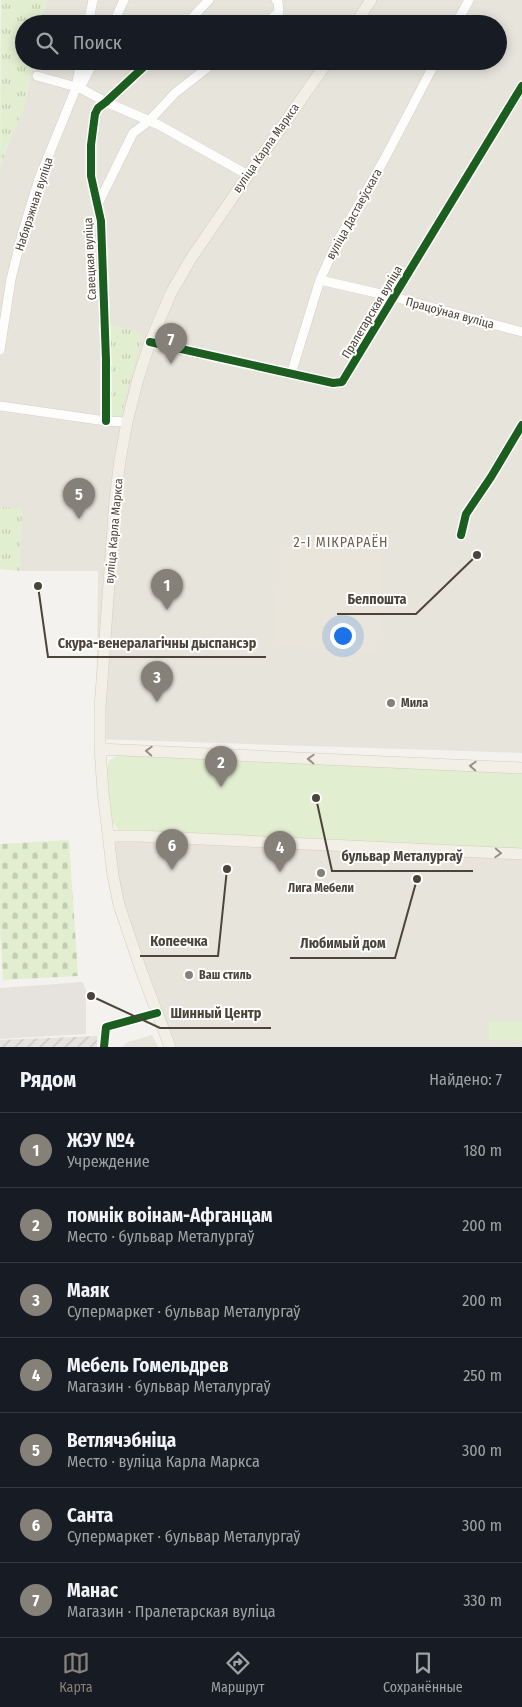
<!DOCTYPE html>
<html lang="ru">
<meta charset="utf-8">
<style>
body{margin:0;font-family:"Fira Sans Condensed",sans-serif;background:#242831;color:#f1f3f6}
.you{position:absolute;left:342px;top:635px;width:18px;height:18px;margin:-12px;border:4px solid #fff;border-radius:50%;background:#1a73e8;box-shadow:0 0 0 8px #1a73e833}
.badge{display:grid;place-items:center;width:32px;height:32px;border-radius:50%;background:#868178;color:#fff;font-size:16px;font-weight:700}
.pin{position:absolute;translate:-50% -41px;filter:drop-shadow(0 1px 2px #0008)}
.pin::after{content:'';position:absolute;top:26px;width:18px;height:15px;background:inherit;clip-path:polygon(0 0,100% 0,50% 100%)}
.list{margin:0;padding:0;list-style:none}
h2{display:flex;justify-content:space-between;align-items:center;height:65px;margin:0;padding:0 20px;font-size:21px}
h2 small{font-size:16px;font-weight:400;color:#9ea1a6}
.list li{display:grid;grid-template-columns:32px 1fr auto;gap:15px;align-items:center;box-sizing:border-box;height:75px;padding:0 20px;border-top:1px solid #363941}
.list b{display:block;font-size:19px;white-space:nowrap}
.list p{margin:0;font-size:16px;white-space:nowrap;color:#9ea1a6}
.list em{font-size:16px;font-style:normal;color:#9ea1a6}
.icon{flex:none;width:28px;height:28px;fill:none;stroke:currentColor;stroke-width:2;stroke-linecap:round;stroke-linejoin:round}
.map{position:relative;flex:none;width:522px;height:1047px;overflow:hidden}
.search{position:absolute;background:#171b24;box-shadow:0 2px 12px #0003;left:15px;right:15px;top:15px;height:55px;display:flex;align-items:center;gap:12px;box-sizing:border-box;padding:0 18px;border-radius:28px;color:#9ea1a6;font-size:19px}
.sheet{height:590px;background:#171b24}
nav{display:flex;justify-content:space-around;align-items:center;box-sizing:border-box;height:70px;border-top:1px solid #363941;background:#171b24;font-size:14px;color:#9ea1a6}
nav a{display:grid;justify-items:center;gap:2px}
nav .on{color:#868178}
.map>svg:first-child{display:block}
.residential{fill:#e7e4dc}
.industrial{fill:url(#industrial-furrows)}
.education{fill:#eae5da}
.grass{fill:url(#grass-tufts)}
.cemetery{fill:url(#cemetery-stones)}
.green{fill:#e1eecf}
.parking{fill:#e6e3df}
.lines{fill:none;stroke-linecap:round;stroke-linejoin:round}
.minor-casing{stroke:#d2d0cb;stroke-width:10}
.major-casing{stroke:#d6cebb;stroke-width:12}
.minor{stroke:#fdfdfc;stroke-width:9}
.major{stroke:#f2efe6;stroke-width:11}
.cycleway-casing{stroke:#fff;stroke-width:11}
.cycleway{stroke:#1b5e20;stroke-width:8}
.oneway{stroke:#969187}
.poi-dot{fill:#868178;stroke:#fff;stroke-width:2}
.labels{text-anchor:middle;stroke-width:4;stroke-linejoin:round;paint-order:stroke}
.street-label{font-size:12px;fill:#4b4439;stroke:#fff}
.poi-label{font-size:12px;font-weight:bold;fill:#4b4439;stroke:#fff;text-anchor:start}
.neighbourhood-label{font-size:14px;letter-spacing:1px;fill:#6e6250;stroke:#fff}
.leader{fill:none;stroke:#4b4439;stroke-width:2}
.callout-dot{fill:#4b4439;stroke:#fff;stroke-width:2}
.callout-label{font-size:14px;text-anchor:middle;font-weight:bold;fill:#4b4439;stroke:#fff;stroke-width:4;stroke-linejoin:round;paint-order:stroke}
</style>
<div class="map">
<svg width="522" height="1047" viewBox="0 0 522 1047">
<defs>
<pattern id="industrial-furrows" width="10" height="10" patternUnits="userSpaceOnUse" patternTransform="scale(1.25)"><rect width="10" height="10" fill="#e6e2de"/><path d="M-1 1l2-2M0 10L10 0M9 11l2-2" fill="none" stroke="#c7c3bf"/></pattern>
<pattern id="grass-tufts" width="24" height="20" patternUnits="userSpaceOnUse" patternTransform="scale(1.25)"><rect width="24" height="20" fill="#e1eecf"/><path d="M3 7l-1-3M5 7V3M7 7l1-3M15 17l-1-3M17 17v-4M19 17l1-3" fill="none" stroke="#c3cdb2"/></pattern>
<pattern id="cemetery-stones" width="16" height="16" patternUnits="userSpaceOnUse" patternTransform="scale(1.25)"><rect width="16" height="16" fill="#e1eecf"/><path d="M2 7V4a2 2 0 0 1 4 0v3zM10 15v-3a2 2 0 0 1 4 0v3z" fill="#c3cdb2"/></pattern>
</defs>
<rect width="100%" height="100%" fill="#f4f2ee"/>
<path class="residential" d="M47,0H522V753L96,739L98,571H19L22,510L0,507V168L8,144L23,110L34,61H498V24H42Z
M124,837L522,857V1047H170L125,928L113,852L116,841Z
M152,1035L158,1047H122L128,1042Z"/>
<path class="industrial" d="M97,1036V1047H0V1040Z"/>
<path class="education" d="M280,543L382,550L377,652L276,644Z"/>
<path class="grass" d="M1,0H47L42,24H24V61H34L23,110L8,144L0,168Z
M110,324L143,334L120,418L108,417Z
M0,507L22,509L19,571L0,569Z"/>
<path class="cemetery" d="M69,840L78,976L3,980L0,927V844Z"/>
<path class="green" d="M118,755L522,773V850L119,831L112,822L106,772L109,761Z
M489,1021L522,1022V1041L489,1040Z"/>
<path class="parking" d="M83,982L86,991V1034L0,1039V988Z"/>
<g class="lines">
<defs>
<path id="minor" d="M88,24L93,0
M113,24L124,0
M186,24L209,0
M265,24L279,12L278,2L276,0
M456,24L469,0
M37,76L80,88L106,102L159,125L248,175
M80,88L94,61
M97,206L133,133L149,121L175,93L216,61
M320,280L394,297L522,332
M150,342L333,383L342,382L522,86
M0,350L11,279L23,231L39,179L76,88L81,61
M291,374L320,280L337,242L385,158L436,61
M0,406L106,421L127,422
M106,421V360L101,221L91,176V145L95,114L98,108L106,102L150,61
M461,535L466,514L491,477L522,425
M104,1047L106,1027L157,1013"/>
<path id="major" d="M355,24L371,0
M100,749L522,768
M108,836H139L522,854
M170,1047L141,970L119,905L113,876L103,792L100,749V708L115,500L120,460L127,422L138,379L150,342L171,293L190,260L248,175L328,61"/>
</defs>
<use href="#minor" class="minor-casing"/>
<use href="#major" class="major-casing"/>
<use href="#minor" class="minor"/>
<use href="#major" class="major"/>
<defs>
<path id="cycleway" d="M150,342L333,383L342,382L522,86
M106,421V360L101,221L91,176V145L95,114L98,108L106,102L150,61
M461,535L466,514L491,477L522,425
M104,1047L106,1027L157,1013"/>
</defs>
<use href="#cycleway" class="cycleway-casing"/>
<use href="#cycleway" class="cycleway"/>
</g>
<defs><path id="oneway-chevron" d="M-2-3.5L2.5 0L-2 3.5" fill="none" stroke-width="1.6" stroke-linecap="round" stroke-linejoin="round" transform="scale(1.25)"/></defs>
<g class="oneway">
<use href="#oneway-chevron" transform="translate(149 751) rotate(-177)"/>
<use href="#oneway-chevron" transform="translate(311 759) rotate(-178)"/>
<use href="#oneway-chevron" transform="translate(473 766) rotate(-177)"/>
<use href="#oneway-chevron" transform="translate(498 853) rotate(3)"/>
</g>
<g class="poi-dot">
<circle cx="391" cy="703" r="5"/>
<circle cx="321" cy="873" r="5"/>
<circle cx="189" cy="975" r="5"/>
</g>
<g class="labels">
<g class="street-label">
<text transform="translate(266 148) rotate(-55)" y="4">вуліца Карла Маркса</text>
<text transform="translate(34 204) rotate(-72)" y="4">Набярэжная вуліца</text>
<text transform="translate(354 214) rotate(-61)" y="4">вуліца Дастаеўскага</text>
<text transform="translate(90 259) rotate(-93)" y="4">Савецкая вуліца</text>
<text transform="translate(372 312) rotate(-59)" y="4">Пралетарская вуліца</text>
<text transform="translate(450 313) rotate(15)" y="4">Працоўная вуліца</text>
<text transform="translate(114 531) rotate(-85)" y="4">вуліца Карла Маркса</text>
</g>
<g class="poi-label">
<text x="401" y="707">Мила</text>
<text x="321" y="892" text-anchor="middle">Лига Мебели</text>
<text x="199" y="979">Ваш стиль</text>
</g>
<g class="neighbourhood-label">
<text x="341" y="547">2-І МІКРАРАЁН</text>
</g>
</g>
<path class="leader" d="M477 555L416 614H337M38 586L48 657H266M316 798L332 871H473M227 869L218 956H140M417 879L395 958H290M91 996L160 1028H271"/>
<g class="callout-dot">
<circle cx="477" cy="555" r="5"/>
<circle cx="38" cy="586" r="5"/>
<circle cx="316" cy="798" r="5"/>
<circle cx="227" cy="869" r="5"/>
<circle cx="417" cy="879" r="5"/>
<circle cx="91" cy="996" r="5"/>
</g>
<g class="callout-label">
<text x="377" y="604">Белпошта</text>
<text x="157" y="648">Скура-венералагічны дыспансэр</text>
<text x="402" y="861">бульвар Металургаў</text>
<text x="179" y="946">Копеечка</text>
<text x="343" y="948">Любимый дом</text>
<text x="216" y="1018">Шинный Центр</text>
</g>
</svg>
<div class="you"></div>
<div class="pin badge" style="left:167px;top:610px">1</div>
<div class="pin badge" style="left:221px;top:787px">2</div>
<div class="pin badge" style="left:157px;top:702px">3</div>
<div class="pin badge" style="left:280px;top:872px">4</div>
<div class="pin badge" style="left:79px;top:519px">5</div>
<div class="pin badge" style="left:172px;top:870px">6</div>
<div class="pin badge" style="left:171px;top:364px">7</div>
<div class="search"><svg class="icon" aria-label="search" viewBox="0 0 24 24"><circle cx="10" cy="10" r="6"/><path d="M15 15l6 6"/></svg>Поиск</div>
</div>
<section class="sheet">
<h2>Рядом<small>Найдено: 7</small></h2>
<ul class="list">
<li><span class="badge">1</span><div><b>ЖЭУ №4</b><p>Учреждение</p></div><em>180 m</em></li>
<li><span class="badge">2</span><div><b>помнік воінам-Афганцам</b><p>Место · бульвар Металургаў</p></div><em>200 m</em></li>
<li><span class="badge">3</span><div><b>Маяк</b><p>Супермаркет · бульвар Металургаў</p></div><em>200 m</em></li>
<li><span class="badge">4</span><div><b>Мебель Гомельдрев</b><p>Магазин · бульвар Металургаў</p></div><em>250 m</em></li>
<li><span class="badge">5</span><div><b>Ветлячэбніца</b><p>Место · вуліца Карла Маркса</p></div><em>300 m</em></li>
<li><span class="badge">6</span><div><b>Санта</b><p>Супермаркет · бульвар Металургаў</p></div><em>300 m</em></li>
<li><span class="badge">7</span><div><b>Манас</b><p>Магазин · Пралетарская вуліца</p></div><em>330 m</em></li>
</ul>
</section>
<nav>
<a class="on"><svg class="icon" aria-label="map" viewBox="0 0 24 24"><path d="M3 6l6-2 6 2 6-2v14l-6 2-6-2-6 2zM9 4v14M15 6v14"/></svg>Карта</a>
<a><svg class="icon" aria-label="directions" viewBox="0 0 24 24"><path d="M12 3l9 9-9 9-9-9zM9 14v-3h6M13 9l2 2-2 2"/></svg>Маршрут</a>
<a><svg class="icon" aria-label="saved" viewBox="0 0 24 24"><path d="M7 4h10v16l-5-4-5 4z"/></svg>Сохранённые</a>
</nav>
